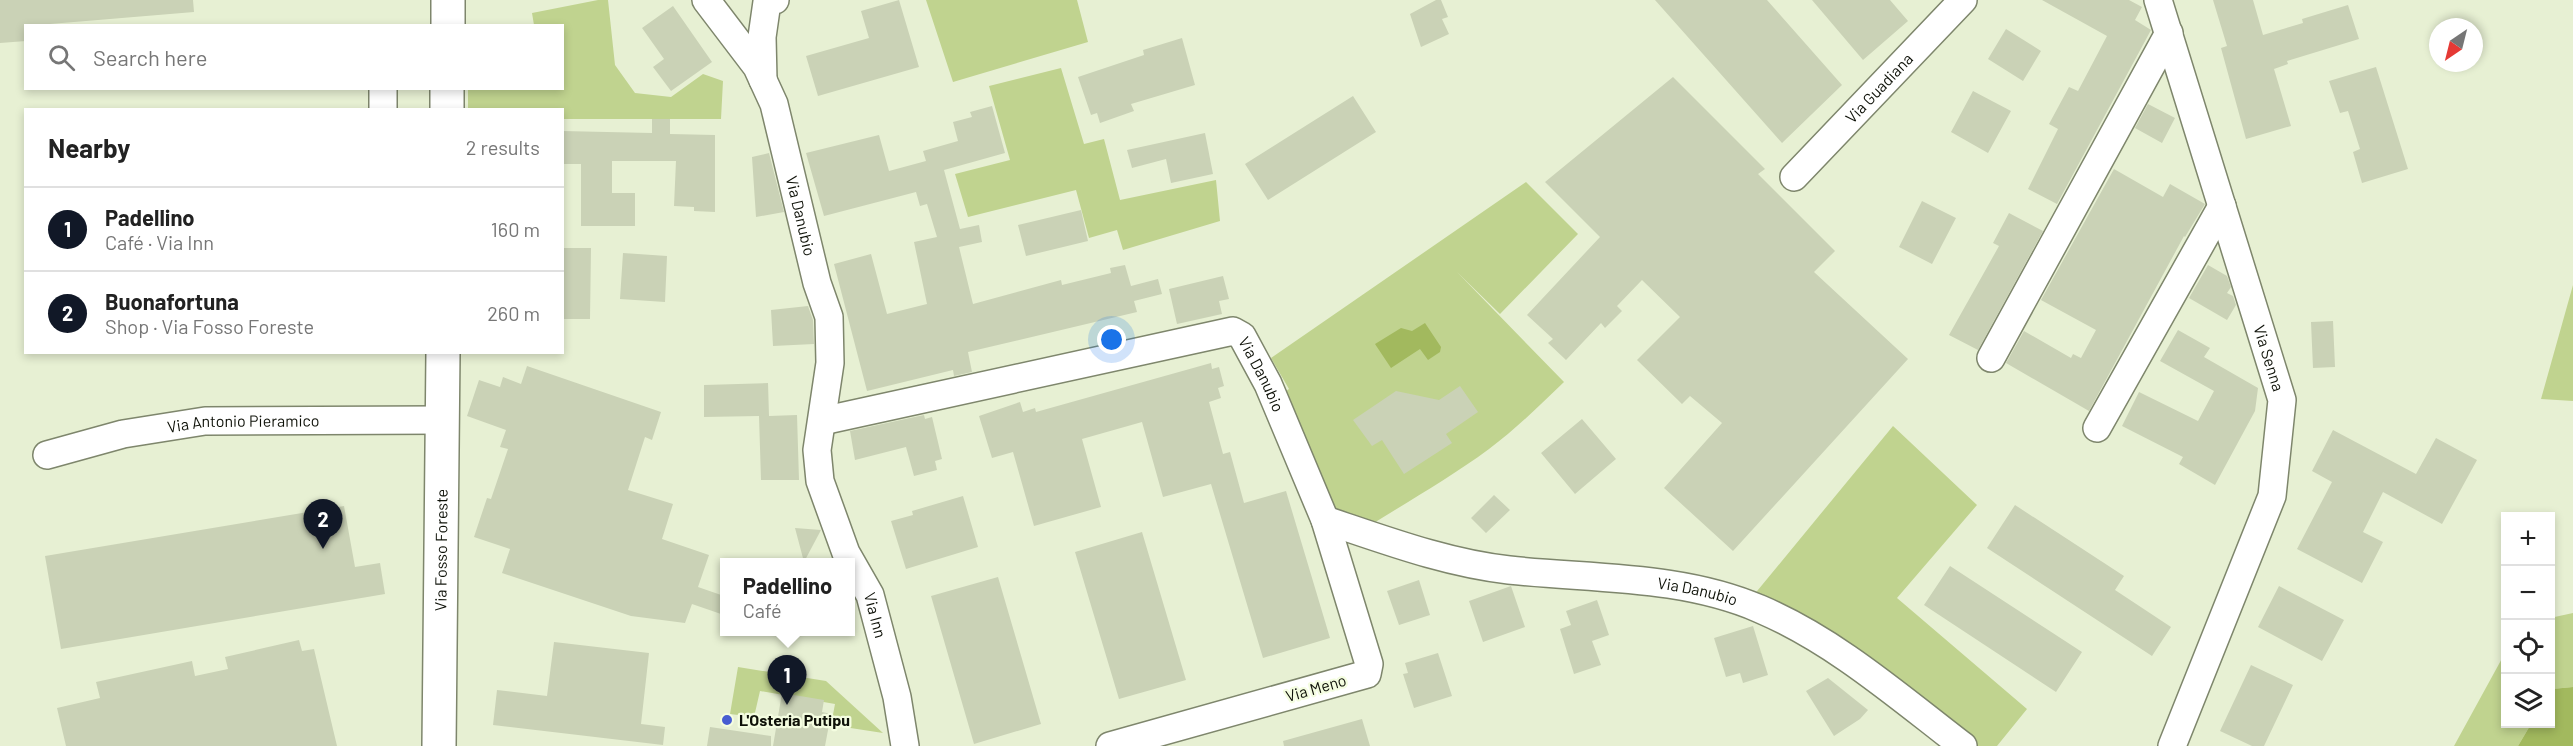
<!DOCTYPE html>
<meta charset="utf-8">
<style>
body{margin:0;font-family:Barlow,sans-serif;background:#f2f2f2;color:#222}
.controls{position:absolute;right:18px;bottom:18px;display:grid;overflow:hidden;border-radius:0px;box-shadow:0 3px 9px #0003}
.controls button{width:54px;height:54px;display:grid;place-items:center;padding:0;border:0;border-bottom:2px solid #e0e0e0;background:#fff;color:#222;font:30px sans-serif}
.compass{position:absolute;left:2429px;top:18px;width:54px;height:54px;border-radius:50%;background:#fff;box-shadow:0 3px 9px #0003;rotate:215deg}
.you{position:absolute;left:1112px;top:340px;width:21px;height:21px;margin:-15px;border:4px solid #fff;border-radius:50%;background:#1a73e8;box-shadow:0 0 0 9px #1a73e833}
.badge{display:grid;place-items:center;width:39px;height:39px;border-radius:50%;background:#111827;color:#fff;font-size:20px;font-weight:700}
.pin{position:absolute;translate:-50% -50px;filter:drop-shadow(0 2px 3px #0008)}
.pin::after{content:'';position:absolute;top:32px;width:21px;height:18px;background:inherit;clip-path:polygon(0 0,100% 0,50% 100%)}
.popup{position:absolute;left:720px;top:558px;width:135px;height:78px;box-sizing:border-box;display:grid;place-content:center;border-radius:0px;background:#fff;filter:drop-shadow(0 2px 4px #0005);font-size:20px;white-space:nowrap;color:#767676}
.popup b{font-size:22px;color:#222}
.popup::after{content:'';position:absolute;left:50%;top:100%;margin-left:-12px;border:12px solid transparent;border-top-color:#fff}
.list{margin:0;padding:0;list-style:none}
h2{display:flex;justify-content:space-between;align-items:center;height:78px;margin:0;padding:0 24px;font-size:26px}
h2 small{font-size:20px;font-weight:400;color:#767676}
.list li{display:grid;grid-template-columns:39px 1fr auto;gap:18px;align-items:center;box-sizing:border-box;height:84px;padding:0 24px;border-top:2px solid #e0e0e0}
.list b{display:block;font-size:22px;white-space:nowrap}
.list p{margin:0;font-size:20px;white-space:nowrap;color:#767676}
.list em{font-size:20px;font-style:normal;color:#767676}
.icon{flex:none;width:33px;height:33px;fill:none;stroke:currentColor;stroke-width:2;stroke-linecap:round;stroke-linejoin:round}
.map{position:relative;flex:none;width:2573px;height:746px;overflow:hidden}
.search{position:absolute;background:#fff;box-shadow:0 3px 9px #0003;left:24px;top:24px;width:540px;height:66px;display:flex;align-items:center;gap:15px;box-sizing:border-box;padding:0 21px;border-radius:0px;color:#767676;font-size:22px}
.panel{position:absolute;background:#fff;box-shadow:0 3px 9px #0003;left:24px;top:108px;width:540px;height:246px;border-radius:0px}
.map>svg:first-child{display:block}
.green{fill:#c0d38f}
.water{fill:#a2b95e}
.building{fill:#cad2b6}
.lines{fill:none;stroke-linecap:round;stroke-linejoin:round}
.minor-casing{stroke:#7e866c;stroke-width:30}
.major-casing{stroke:#7e866c;stroke-width:36}
.minor{stroke:#fff;stroke-width:27}
.major{stroke:#fff;stroke-width:33}
.poi-dot{fill:#475dd1;stroke:#f4fde0;stroke-width:2}
.labels{text-anchor:middle;stroke-width:4.5;stroke-linejoin:round;paint-order:stroke}
.street-label{font-size:16px;fill:#0e1108;stroke:#f4fde0}
.poi-label{font-size:16px;font-weight:bold;fill:#0e1108;stroke:#f4fde0;text-anchor:start}
</style>
<div class="map">
<svg width="2573" height="746" viewBox="0 0 2573 746">
<rect width="100%" height="100%" fill="#e7f0d3"/>
<path class="green" d="M598,0H608L615,65L635,93L671,97L703,74L723,81L721,119H563L562,110L468,109V89L562,88V26L534,25L532,13Z
M926,0H1077L1088,42L953,82Z
M1061,68L1084,144L1104,139L1120,200L1216,180L1220,221L1123,250L1117,230L1089,238L1076,190L968,217L955,174L1010,160L989,86Z
M1526,182L1578,234L1500,314L1457,272L1564,382C1540,405 1516,429 1489,449C1451,477 1409,501 1369,526L1329,505L1283,393L1289,389L1271,358Z
M2573,285V401L2541,399Z
M1893,426L1977,505L1897,598L2027,709L1997,746H1968L1753,596Z
M2573,613V687L2552,689L2551,692L2550,618Z
M2505,653L2506,724H2531L2518,746H2454Z
M738,667L826,681L883,733L831,725L835,704L760,691L754,717L730,714Z"/>
<path class="water" d="M1425,323L1441,347L1440,352L1428,360L1420,349L1391,368L1375,344L1401,328L1412,331Z
M2573,687V746H2518L2531,724H2550L2552,689Z"/>
<path class="building" d="M0,0H193L194,12L26,26V41L0,43Z
M899,0L919,67L818,96L806,56L869,38L861,11Z
M1436,0H1441L1448,17L1442,19L1449,34L1421,47L1410,14Z
M1655,0H1767L1842,85L1782,143Z
M1812,0H1890L1908,21L1863,60Z
M2042,0H2129L2142,7L2135,20L2151,30L2057,204L2028,189L2058,129L2049,124L2069,87L2078,91L2107,36Z
M2213,0H2253L2263,35L2303,23L2302,19L2348,5L2359,39L2287,61L2288,64L2274,69L2291,126L2246,139L2221,48L2227,46Z
M673,6L712,62L671,91L653,67L664,59L642,28Z
M2006,29L2041,51L2023,81L1988,59Z
M1182,38L1195,85L1131,104L1134,111L1100,123L1097,113L1091,115L1078,77L1144,55L1143,50Z
M2376,67L2408,169L2362,183L2353,152L2360,149L2348,111L2340,113L2329,81Z
M1673,77L1765,169L1758,174L1835,251L1814,272L1908,359L1733,551L1664,488L1722,423L1690,396L1682,404L1637,360L1680,317L1642,280L1617,306L1622,311L1605,328L1601,323L1566,360L1548,343L1553,339L1527,315L1600,237L1545,182Z
M1973,91L2011,111L1988,153L1951,132Z
M1353,96L1376,132L1268,200L1245,164Z
M2148,104L2175,118L2162,143L2135,128Z
M992,106L1005,153L944,170L960,229L979,225L982,242L959,247L973,304L1061,280L1062,285L1111,273L1110,268L1125,265L1131,286L1158,279L1162,294L1134,301L1137,312L968,352L972,372L954,376L953,370L867,391L834,264L871,254L887,314L927,304L914,242L937,237L927,204L920,206L916,192L824,216L806,153L879,135L889,171L926,161L923,151L958,141L953,122L972,117L970,112Z
M652,119H670V134L715,135V212L694,211V207L674,206L676,161H612V193H635V226H581V164H562V131L652,133Z
M1205,133L1213,174L1171,183L1166,159L1132,168L1127,150Z
M769,153L784,212L756,217L752,157Z
M2114,169L2163,197L2170,184L2205,204L2185,237L2184,236L2089,411L2006,363L2024,331L2071,358L2073,354L2081,358L2096,330L2041,300Z
M1922,201L1956,218L1932,264L1899,247Z
M1081,210L1088,241L1026,256L1018,225Z
M2009,213L2043,231L1978,350L1949,335L1999,246L1993,243Z
M562,248H591L590,319H562Z
M623,253L667,256L665,302L620,299Z
M2208,265L2227,276L2231,287L2227,293L2233,296L2236,305L2227,320L2189,298Z
M1223,276L1229,299L1219,301L1222,314L1177,324L1169,289Z
M808,306L813,320L814,344L773,346L771,310Z
M2333,321L2335,367L2313,368L2311,322Z
M2178,330L2210,348L2204,357L2258,388L2255,411L2215,485L2179,464L2183,457L2122,426L2139,392L2198,421L2214,391L2160,361Z
M1211,363L1212,369L1219,367L1224,386L1218,388L1221,398L1209,402L1223,454L1230,452L1244,503L1286,491L1330,638L1263,658L1211,484L1163,497L1142,422L1082,439L1101,507L1034,526L1013,452L992,458L979,416L1020,402L1023,412L1035,408L1036,412Z
M527,366L661,412L652,440L645,437L628,490L673,504L662,539L709,555L698,587L724,596L721,614L692,604L685,623L631,616L502,573L510,549L474,537L487,498L491,499L508,449L500,447L506,430L467,416L479,380L500,387L503,377L521,384Z
M768,383L769,416L797,415L799,480H761L759,416L704,417V385Z
M1460,386L1478,412L1446,434L1452,443L1404,474L1382,440L1372,446L1353,420L1396,391L1439,400Z
M924,415L925,419L932,417L942,459L935,461L937,470L914,476L906,447L855,460L850,431Z
M1582,419L1616,459L1575,494L1541,453Z
M2333,430L2416,474L2436,438L2477,460L2442,524L2383,492L2363,532L2383,542L2362,583L2297,549L2332,482L2312,471Z
M1494,495L1510,510L1486,533L1471,518Z
M963,496L978,547L906,569L891,521L913,515L912,511Z
M2015,505L2124,576L2115,590L2171,627L2152,656L1987,548Z
M344,506L355,567L380,563L385,594L61,649L45,556Z
M795,528L821,530L804,562Z
M1142,532L1186,680L1119,699L1075,552Z
M1950,566L2082,652L2056,692L1924,605Z
M998,577L1041,724L974,744L931,596Z
M1419,580L1430,615L1399,625L1387,591Z
M1511,586L1525,627L1483,642L1469,601Z
M2279,586L2344,620L2322,661L2258,627Z
M1597,600L1609,635L1592,641L1601,665L1574,674L1560,629L1571,625L1566,611Z
M1753,626L1768,675L1743,683L1740,673L1726,677L1714,638Z
M299,640L302,651L314,649L337,746H66L57,708L100,698L96,682L192,661L195,676L228,669L225,657Z
M554,642L649,653L641,724L665,727L663,745L493,725L497,690L547,696Z
M1438,653L1452,696L1414,708L1403,674L1408,673L1405,663Z
M2251,665L2293,685L2264,746H2252L2220,731Z
M1828,678L1868,710L1860,719L1834,736L1806,691Z
M782,693L824,700L822,712L831,714L825,746H773Z
M1362,719L1370,746H1284L1283,741Z
M710,727L771,736V746H707Z"/>
<g class="lines">
<defs>
<g id="minor">
<path id="s1" d="M706,0L757,67L774,104L817,283L829,317L830,363L817,450L820,481L846,553L870,595L897,697L905,746"/>
<path id="s2" d="M2158,0L2282,400L2272,496L2172,746"/>
<path d="M763,80L762,37L767,2L775,0"/>
<path d="M383,88V110"/>
<path id="s3" d="M1794,177L1963,0"/>
<path d="M1991,358L2169,33"/>
<path id="s4" d="M822,421L1233,331L1242,336L1268,384L1325,520L1369,664L1367,674L1110,746"/>
<path d="M2097,428L2222,206"/>
<path id="s5" d="M47,455L123,434L205,421L443,420"/>
<path id="s6" d="M1325,520C1385,540 1446,563 1509,570C1592,579 1682,575 1760,609C1835,641 1899,697 1963,746"/>
</g>
<g id="major">
<path d="M448,26V0"/>
<path d="M447,110V88"/>
<path id="s7" d="M439,746L443,352"/>
</g>
</defs>
<use href="#minor" class="minor-casing"/>
<use href="#major" class="major-casing"/>
<use href="#minor" class="minor"/>
<use href="#major" class="major"/>
</g>
<circle class="poi-dot" cx="727" cy="720" r="6"/>
<g class="labels">
<g class="street-label">
<text dy="6" stroke="none"><textPath href="#s3" startOffset="123">Via Guadiana</textPath></text>
<text dy="6" stroke="none"><textPath href="#s1" startOffset="240">Via Danubio</textPath></text>
<text dy="6" stroke="none"><textPath href="#s2" startOffset="375">Via Senna</textPath></text>
<text dy="6" stroke="none"><textPath href="#s4" startOffset="474">Via Danubio</textPath></text>
<text dy="6" stroke="none"><textPath href="#s5" startOffset="200">Via Antonio Pieramico</textPath></text>
<text dy="6" stroke="none"><textPath href="#s7" startOffset="196">Via Fosso Foreste</textPath></text>
<text dy="6" stroke="none"><textPath href="#s6" startOffset="381">Via Danubio</textPath></text>
<text dy="6" stroke="none"><textPath href="#s1" startOffset="656">Via Inn</textPath></text>
<text transform="translate(1316 688) rotate(-16)" y="6">Via Meno</text>
</g>
<g class="poi-label">
<text x="739" y="726">L'Osteria Putipu</text>
</g>
</g>
</svg>
<div class="controls">
<button>+</button>
<button>−</button>
<button><svg class="icon" aria-label="locate" viewBox="0 0 24 24"><circle cx="12" cy="12" r="6"/><path d="M12 2v4M12 18v4M2 12h4M18 12h4"/></svg></button>
<button><svg class="icon" aria-label="layers" viewBox="0 0 24 24"><path d="M12 4l9 5-9 5-9-5zM3 14l9 5 9-5"/></svg></button>
</div>
<svg class="compass" viewBox="-18 -18 36 36"><path d="M0-13l5 13h-10z" fill="#e53935"/><path d="M0 13l5-13h-10z" fill="#767676"/></svg>
<div class="you"></div>
<div class="pin badge" style="left:787px;top:705px">1</div>
<div class="popup"><b>Padellino</b>Café</div>
<div class="pin badge" style="left:323px;top:549px">2</div>
<div class="search"><svg class="icon" aria-label="search" viewBox="0 0 24 24"><circle cx="10" cy="10" r="6"/><path d="M15 15l6 6"/></svg>Search here</div>
<section class="panel">
<h2>Nearby<small>2 results</small></h2>
<ul class="list">
<li><span class="badge">1</span><div><b>Padellino</b><p>Café · Via Inn</p></div><em>160 m</em></li>
<li><span class="badge">2</span><div><b>Buonafortuna</b><p>Shop · Via Fosso Foreste</p></div><em>260 m</em></li>
</ul>
</section>
</div>
